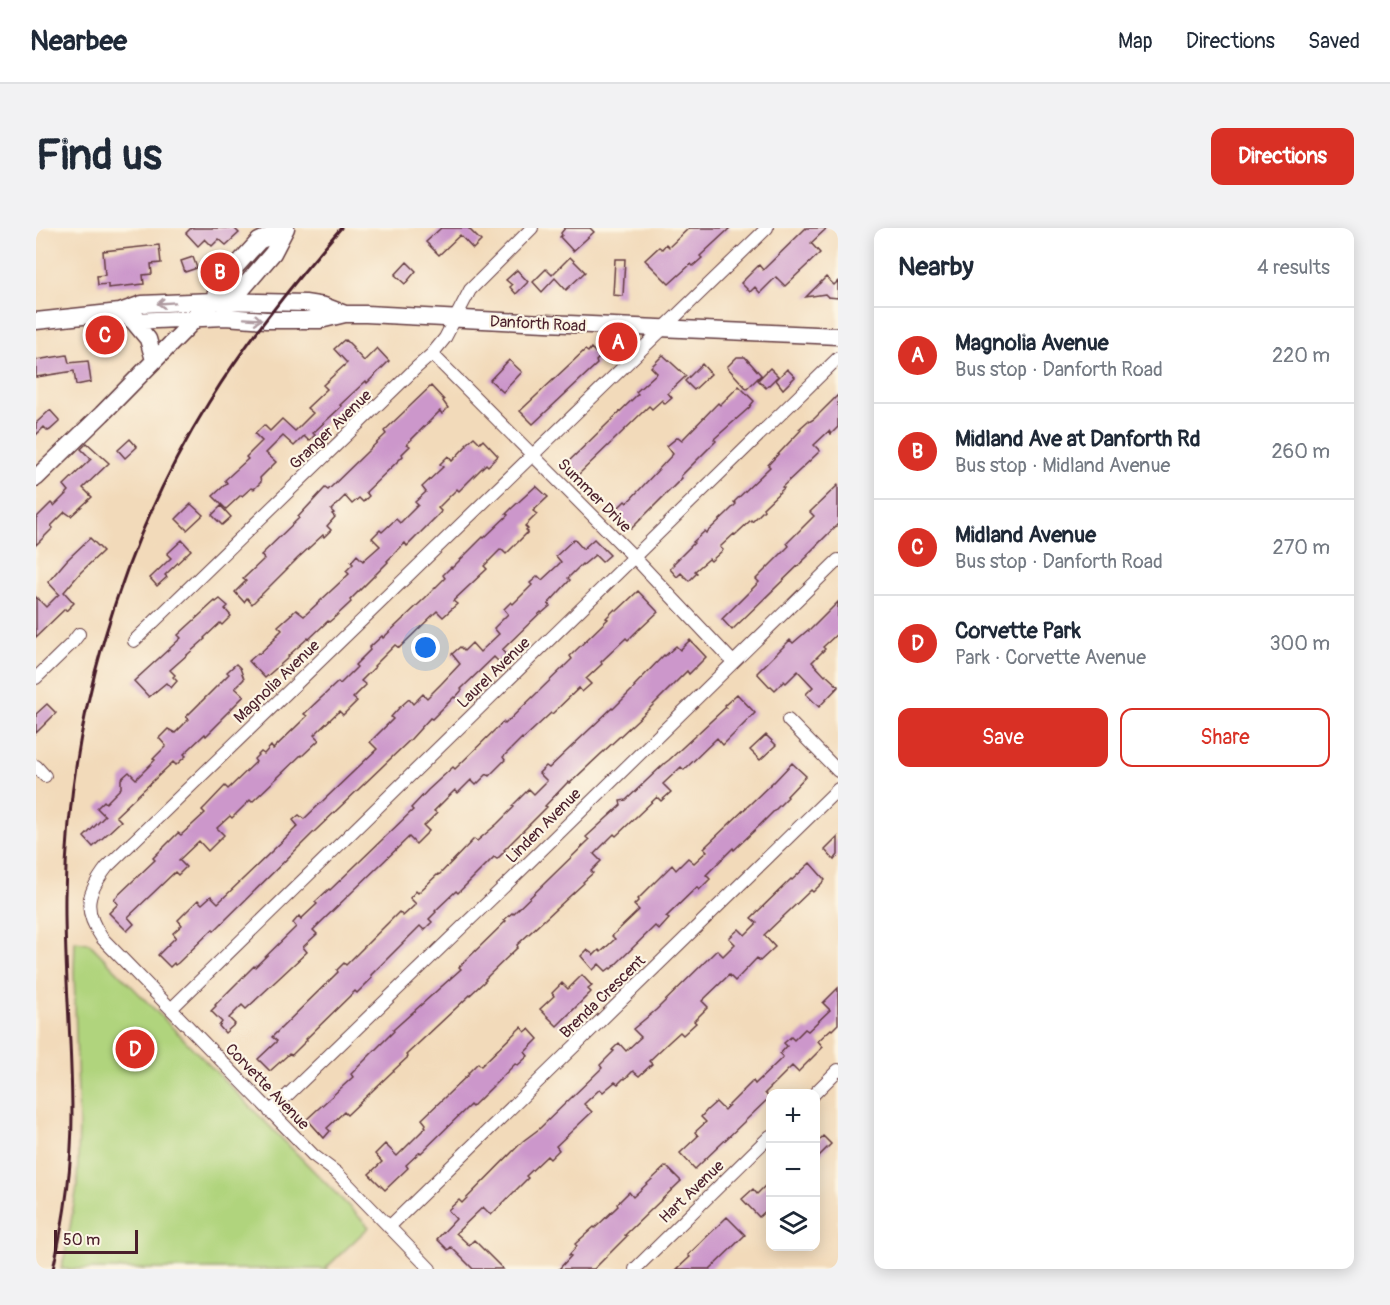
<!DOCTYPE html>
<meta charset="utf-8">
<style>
body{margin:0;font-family:Pangolin,sans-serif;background:#f2f2f3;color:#1f2937}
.controls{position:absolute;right:18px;bottom:18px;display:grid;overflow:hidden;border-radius:12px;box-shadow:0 3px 15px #0003}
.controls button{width:54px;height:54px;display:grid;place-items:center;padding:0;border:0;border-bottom:2px solid #e0e1e3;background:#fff;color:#1f2937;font:30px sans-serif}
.scale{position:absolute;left:18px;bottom:15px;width:84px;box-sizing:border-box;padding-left:6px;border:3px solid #4a1f2b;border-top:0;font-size:16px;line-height:21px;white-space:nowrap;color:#4a1f2b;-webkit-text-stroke:4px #fcf5e5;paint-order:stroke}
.you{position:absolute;left:390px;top:420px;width:21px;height:21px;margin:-15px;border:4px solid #fff;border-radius:50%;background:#1a73e8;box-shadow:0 0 0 9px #1a73e833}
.badge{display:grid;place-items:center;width:39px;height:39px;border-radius:50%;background:#d93025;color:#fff;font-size:20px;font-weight:700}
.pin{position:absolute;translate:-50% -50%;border:3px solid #fff;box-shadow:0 2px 6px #0006}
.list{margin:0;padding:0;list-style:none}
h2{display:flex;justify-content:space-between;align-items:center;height:78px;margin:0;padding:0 24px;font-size:26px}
h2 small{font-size:20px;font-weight:400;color:#747a83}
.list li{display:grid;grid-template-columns:39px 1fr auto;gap:18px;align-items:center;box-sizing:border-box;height:96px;padding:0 24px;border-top:2px solid #e0e1e3}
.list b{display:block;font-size:22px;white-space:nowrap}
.list p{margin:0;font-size:20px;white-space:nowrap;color:#747a83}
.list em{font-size:20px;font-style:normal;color:#747a83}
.actions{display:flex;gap:12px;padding:18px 24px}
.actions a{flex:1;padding:14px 0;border:2px solid #d93025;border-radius:12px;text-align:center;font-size:21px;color:#d93025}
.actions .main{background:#d93025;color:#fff}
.icon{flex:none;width:33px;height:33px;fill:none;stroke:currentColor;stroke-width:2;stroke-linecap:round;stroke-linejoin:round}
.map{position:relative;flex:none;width:802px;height:1041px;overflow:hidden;border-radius:12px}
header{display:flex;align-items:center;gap:36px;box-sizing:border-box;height:84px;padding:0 30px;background:#fff;border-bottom:2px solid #e0e1e3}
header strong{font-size:28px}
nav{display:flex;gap:33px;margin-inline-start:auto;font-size:21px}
.intro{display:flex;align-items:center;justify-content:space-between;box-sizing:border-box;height:144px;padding:0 36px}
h1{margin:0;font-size:42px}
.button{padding:15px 27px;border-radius:12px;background:#d93025;color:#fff;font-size:21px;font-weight:700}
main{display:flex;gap:36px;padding:0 36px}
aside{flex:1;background:#fff;border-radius:12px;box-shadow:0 3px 15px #0003}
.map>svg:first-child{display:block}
.green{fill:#b0d47d;stroke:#7d7a54;stroke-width:1.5}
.building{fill:#cc97cb}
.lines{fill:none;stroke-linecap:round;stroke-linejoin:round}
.street-casing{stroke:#633b40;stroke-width:14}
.secondary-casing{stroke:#633b40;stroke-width:19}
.street{stroke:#fff;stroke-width:12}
.secondary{stroke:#fff;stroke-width:16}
.rail{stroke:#4a1f2b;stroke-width:3}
.oneway{stroke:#ae9aa0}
.labels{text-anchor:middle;stroke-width:4.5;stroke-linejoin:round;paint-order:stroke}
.street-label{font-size:16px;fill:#4a1f2b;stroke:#fcf5e5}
</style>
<header>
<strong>Nearbee</strong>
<nav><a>Map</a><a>Directions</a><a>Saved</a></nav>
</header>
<div class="intro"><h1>Find us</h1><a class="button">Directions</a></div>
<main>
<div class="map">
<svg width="802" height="1041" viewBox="0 0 802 1041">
<rect width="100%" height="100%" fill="#fcf5e5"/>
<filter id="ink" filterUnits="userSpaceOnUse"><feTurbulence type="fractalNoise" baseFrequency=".0167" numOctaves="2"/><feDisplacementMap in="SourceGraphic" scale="12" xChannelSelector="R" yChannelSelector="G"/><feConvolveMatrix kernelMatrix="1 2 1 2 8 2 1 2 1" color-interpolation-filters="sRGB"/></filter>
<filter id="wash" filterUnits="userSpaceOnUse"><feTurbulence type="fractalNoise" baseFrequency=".008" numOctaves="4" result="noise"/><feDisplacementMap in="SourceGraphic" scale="24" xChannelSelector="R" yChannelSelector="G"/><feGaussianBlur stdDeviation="1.35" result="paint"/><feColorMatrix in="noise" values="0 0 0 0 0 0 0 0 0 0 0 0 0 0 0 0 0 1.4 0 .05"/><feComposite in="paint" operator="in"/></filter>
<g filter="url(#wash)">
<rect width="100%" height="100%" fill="#f2daba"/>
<path class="green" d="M39,713L53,715L333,999L291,1039L292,1041H25L30,1022L41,959L43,898L38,745Z"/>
<g id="blocks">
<path class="building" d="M155,0H198L203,5L190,17L183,11L176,18L169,11L162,18L150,5Z
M405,0H432L445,13L437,21L424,7L403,27L390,14Z
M529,0H554L558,4L537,23L524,9L526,7L525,5Z
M653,0H694L664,28L666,30L657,38L655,36L633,56L609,32L623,19L626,21L630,16L633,19Z
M770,0H791L775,15L784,25L749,58L740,49L724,65L719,59L714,64L705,55L723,37L727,42Z
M123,17L125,35L115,36L116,46L107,47L108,56L72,60V56L62,57L61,48L69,47L67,23Z
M157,29L161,40L149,44L145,33Z
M534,29L549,44L530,62L519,50L506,64L497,54L510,41L516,47Z
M579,31H589L587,68L577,67Z
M371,34L380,43L369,56L359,47Z
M481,42L492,54L480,66L474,59L476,57L470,52Z
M790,49L798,57L802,53V70L792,69L789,66L770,69Z
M308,112L309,113L310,112L317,119L316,120L328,133L341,120L353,133L331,155L330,153L304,177L306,178L277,205L279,207L273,213L268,208L258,218L247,208L230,225L240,234L224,250L225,254L218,261L215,260L206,268L205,267L190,281L177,268L191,255L189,252L212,231L210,229L226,213L219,206L228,197L234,203L246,191L259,203L277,185L271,180L291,161L287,157L311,135L298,121Z
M555,120L564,129L560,133L561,136L497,196L484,183L549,122L552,124Z
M31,127L33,135L52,133L55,154L40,157L38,143L0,149V132Z
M627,127L650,148L632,165L636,170L629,176L626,172L616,181L613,178L542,247L531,235L602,166L600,164L621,145L615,139Z
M701,129H709L725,147L711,161L691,139Z
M473,132L486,144L467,164L454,152Z
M666,136L675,146L658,162L649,153Z
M734,140L742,148L730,160L722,152Z
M751,141L759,149L747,161L740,152Z
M395,158L408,172L407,173L412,180L406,186L404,183L371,216L374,218L366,226L367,228L330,264L333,268L327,274L323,270L316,276L309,268L295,282L298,285L296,286L299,289L291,298L295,302L288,309L287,307L262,330L216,376L211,370L208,374L199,364L210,353L207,351L228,331L225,327L263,290L262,289L289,260L292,262L332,223L350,206L348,203Z
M703,158L718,173L714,178V179L678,211L680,213L645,248L646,250L595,301L584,290L587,287L581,281L589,273L591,275L637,226L631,218L642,209L646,212L682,175L684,177Z
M802,167V199L795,206L793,203L778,217L784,223L746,259L748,260L727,280L728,282L716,294L715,292L699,307L698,306L684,319L687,322L675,333L673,331L659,343L661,345L653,353L645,345L641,349L634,341L638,337L637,336L658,315L657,314L669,303L670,305L691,285L700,276L698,274L734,239L732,237L765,202L763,201L772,193L773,194L778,191Z
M14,182L23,192V194L14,202L12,203L8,199L0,207V195Z
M438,209L444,215L447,212L462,228L452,238L450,236L423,263L421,261L402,280L405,283L404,285L371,318L369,315L351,333L352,334L314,372L315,374L299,389L293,394L292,393L273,411L272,410L252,428L253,429L229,450L213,433L222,425L223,426L239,411L238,410L246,402L242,398L260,382L268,388L313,346L310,343L317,336L315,334L321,327L327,333L344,318L336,310L344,302L346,304L360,291L364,295L382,277L379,274L390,264L386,259L407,239L404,236L412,228L416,233L431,217L430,216Z
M94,211L101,219L89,230L82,222Z
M51,215L73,235L47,260L56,269L35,288L29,284L15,298L17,300L0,317V290L15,275L18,278L33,263L28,257L55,231L45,221Z
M802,257V296L771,327L772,328L696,402L686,391L723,354L720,351L753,318L751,315L778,288L774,284Z
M500,258L512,269L497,283L501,286L489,298L492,301L490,302L492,304L470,326L465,321L448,338L451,341L417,373L421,376L407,389L401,383L363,420L359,417L338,438L339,439L325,453L330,457L317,470L321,473L307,487L303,483L278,507L283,512L266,528L265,527L216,574L214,572L196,590L194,588L181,600L188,607L172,623L163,613L143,632L150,639L142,647L139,644L92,689L98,696L91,703L73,685L82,676L78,671L119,632L117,630L142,605L145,607L169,585L166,582L170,578L189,558L192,561L220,534L218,531L225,524L228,526L235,518L237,521L271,488L268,486L302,454L304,456L321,439L319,437L334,422L333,420L346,408L347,410L389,370L409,350L407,347L415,339L416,340L447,309L448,310L472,287L470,286L476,280Z
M155,276L167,287L151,302L140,291Z
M185,278L195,289L186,297L176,287Z
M54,310L67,323L45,344L28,364L38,375L30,383L29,381L0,409V369L10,379L23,366L12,354L31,332Z
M538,311L547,321L558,311L574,327L566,334L559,327L547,337L546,336L532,350L534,352L512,376L514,378L506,385L505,384L466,422L470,427L463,434L458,429L425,461L426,462L419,470L418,469L396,491L394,490L375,511L279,603L178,703L177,701L142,735L139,737L138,735L134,739L122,727L140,709L137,705L146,697L142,692L162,672L166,676L175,668L182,675L262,598L257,592L263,587L268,591L341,521L334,514L357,491L355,489L363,480L373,471L377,476L387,466L391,470L405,456L424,436L416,426L424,419L428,423L436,415L444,424L463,406L458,400L472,386L468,381L475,374L477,376L496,357L494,355L502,348L506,352L521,338L525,334L520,328Z
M146,312L155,322L129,347L131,349L121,358L114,350L135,330L131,326Z
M602,363L622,384L604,401V400L592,412L590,410L565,434L566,436L550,451L555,456L546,464L543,460L516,486L515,485L487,511L486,510L467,529L469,532L453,548L451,546L440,557L435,552L422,565L419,562L398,583L401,585L388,598L393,603L380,616L373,609L284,695L277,702L281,706L267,719L271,724L210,781L206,777L193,790L199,796L189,805L183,798L186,794L175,783L180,778L179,777L218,738L219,739L260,699L257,695L263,688L265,691L281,676L279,674L293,661L294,662L377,582L375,580L392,562L417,539L419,541L467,494L469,496L536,431L534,428L572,391L570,390L579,381L581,383Z
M184,371L192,378L189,381L195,388L186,397L184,395L168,410L169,411L134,442L139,447L137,449L141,453L135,460L130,455L113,469L98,453L145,410L142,407L179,373L180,374Z
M802,374V405L787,419L789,421L776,434L789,448L790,447L802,458V459L783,479L770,466L777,459L762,443L750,455L748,453L739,462L735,458L734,459L721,445L754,412L757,415L772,402L773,403Z
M654,412L670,429L653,446L651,443L613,481L534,555L532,554L509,578L511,579L468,622L469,623L461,631L458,629L422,665L420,663L399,683L400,684L393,691L396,694L388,702L384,698L335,747L336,750L321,765L319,763L270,811L271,812L256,827L253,826L234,843L222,831L241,813L236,809L302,744L301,742L308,735L310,737L363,684L367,688L380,676L374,670L380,663L382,665L402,646L403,647L438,611L441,613L461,596L478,579L476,578L493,561L498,566L511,553L503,545L510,538L513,540L576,480L577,481L599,459L598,458L628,427L629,428L640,418L644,422Z
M200,436L204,440L208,451L199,460L208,468L185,491L186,492L170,508L169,506L148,526L150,528L140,537L137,534L80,588L85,593L57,619L48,609L69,588L61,580L68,573L70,575L85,560V551L93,544L100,551L119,532L117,531L130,518L123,510L132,501L139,505L153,491L150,489L193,446L191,444Z
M701,466L719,485L687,517L681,510L648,542L645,539L627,556L635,564L625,573L621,569L580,608L578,606L558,626L565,633L555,643L557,645L547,654L548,655L481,717L482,719L449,751L450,752L370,827L372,829L356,844L311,887L308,884L291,900L294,903L288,910L271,891L317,849L315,846L358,803L357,802L425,741L423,739L470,693L468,692L476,685L477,686L553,612L550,609L585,577L584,573L590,572L629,535L633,532L690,479L689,477Z
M11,476L20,485L0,505V486Z
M730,507L740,517L724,532L714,522Z
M756,535L770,548L751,568L752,569L721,600L698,622L697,620L670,647L674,651L663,662L661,659L630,689L633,691L623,702L619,698L575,741L574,740L570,743L563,736L557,742L545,728L551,722L558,727L563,722L565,724L579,711L576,708L603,682L598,677L603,672L602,671L636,637L640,642L652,630L658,635L671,623L668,620L737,554H738Z
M802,609V627L798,632L789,622Z
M774,635L789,652L777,664L775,662L728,707L739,719L724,733L721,730L699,753L693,747L666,773L672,779L658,793L660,795L647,807L644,804L633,814L613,833L616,836L603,848L597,843L589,851L588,850L582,856L579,854L567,864L564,861L548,876L556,884L520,918L523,922L514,931L511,928L490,948L492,950L455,987L447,979L420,1005L433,1017L438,1012L467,1041H437L415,1019L412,1022L401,1011L420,991L412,982L423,972L426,975L487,913L503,901L566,840L564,837L578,823L576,822L583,815L590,823L605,809L597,801L620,782L681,722L687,728L699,716L693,710L703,701L709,707L721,695L715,690L755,651L756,652Z
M546,747L556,758L552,761L555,764L521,798L504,781L518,768L516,765L526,755L532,761Z
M802,760V796L796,802L795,801L782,813L787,819L762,844L756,838L729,865L733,870L659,941L644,925L662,908L659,904L670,894L665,889L671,882L680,874L688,882L717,853L719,856L747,829L744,826L751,818L748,815L755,809L758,812L769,801L772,803L794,782L787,775Z
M485,799L489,804L493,801L502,811L489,824L492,828L482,837L479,836L436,879L434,877L385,925L384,924L370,937L372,940L349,962L333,946L346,934L339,926L349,916L361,928L390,899L389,898L390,896L386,891L433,846L432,845L442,835L445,838Z
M787,908L795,916L780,931V916Z
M630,938L645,953L589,1007L591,1008L558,1041H523L535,1028L533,1027L541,1018L539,1016L558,999L559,1000L582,978L581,976L593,964L597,969Z
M735,952V978L723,989L706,971L717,961L721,966Z
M691,989L709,1007L674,1041H641L654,1029L652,1027Z"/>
</g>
</g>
<g filter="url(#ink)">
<use href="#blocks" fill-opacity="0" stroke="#633b40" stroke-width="1.5"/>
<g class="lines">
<defs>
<path id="street" d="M396,126L598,329L697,434
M98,413L381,139L396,126L409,110L434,62L496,0
M0,450L36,415L43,406
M752,492L802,543
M0,538L9,548
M135,781L802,130
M778,866L802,842
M234,884L477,650L802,332
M353,999L802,561
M394,1041L301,945L277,927L66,710C46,681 51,665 71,639L731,0
M599,1041L734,908"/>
<path id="secondary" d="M177,73L183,57L223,13L249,1
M84,84L97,93L189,89L230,92H284L309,86H330L488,94L802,108
M0,93L84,84L106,76L177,73L269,75L288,78L309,86
M97,93L112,111L118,132
M0,250L66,186L177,73L207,60L237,25L250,0"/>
</defs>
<use href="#street" class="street-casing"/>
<use href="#secondary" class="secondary-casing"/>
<use href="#street" class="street"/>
<use href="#secondary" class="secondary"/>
<path class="rail" d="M17,1041C29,990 36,938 36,886C36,813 28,740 29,668C32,495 82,321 173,174C211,112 257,55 305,0"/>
</g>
<defs><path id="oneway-shaft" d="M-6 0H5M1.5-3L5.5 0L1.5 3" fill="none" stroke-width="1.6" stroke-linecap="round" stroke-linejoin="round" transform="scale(1.5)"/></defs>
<g class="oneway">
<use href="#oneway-shaft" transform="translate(130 75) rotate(176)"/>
<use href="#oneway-shaft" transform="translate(217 91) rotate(4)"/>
</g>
</g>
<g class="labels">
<g class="street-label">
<text transform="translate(502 95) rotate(3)" y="6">Danforth Road</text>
<text transform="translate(294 201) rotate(-44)" y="6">Granger Avenue</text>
<text transform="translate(559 267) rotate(45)" y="6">Summer Drive</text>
<text transform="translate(457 444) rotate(-44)" y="6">Laurel Avenue</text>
<text transform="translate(240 453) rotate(-44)" y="6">Magnolia Avenue</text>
<text transform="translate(507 597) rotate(-45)" y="6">Linden Avenue</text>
<text transform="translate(566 768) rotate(-44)" y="6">Brenda Crescent</text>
<text transform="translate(232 858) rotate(46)" y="6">Corvette Avenue</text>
<text transform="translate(655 963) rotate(-44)" y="6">Hart Avenue</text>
</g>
</g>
</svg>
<div class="controls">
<button>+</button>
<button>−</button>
<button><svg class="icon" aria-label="layers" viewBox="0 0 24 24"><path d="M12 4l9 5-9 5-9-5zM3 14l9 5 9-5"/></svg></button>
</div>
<div class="scale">50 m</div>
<div class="you"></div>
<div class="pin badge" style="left:582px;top:114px">A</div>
<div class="pin badge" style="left:184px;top:44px">B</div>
<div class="pin badge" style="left:69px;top:107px">C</div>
<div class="pin badge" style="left:99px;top:821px">D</div>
</div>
<aside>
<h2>Nearby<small>4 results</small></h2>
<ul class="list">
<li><span class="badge">A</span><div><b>Magnolia Avenue</b><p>Bus stop · Danforth Road</p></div><em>220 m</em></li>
<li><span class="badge">B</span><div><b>Midland Ave at Danforth Rd</b><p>Bus stop · Midland Avenue</p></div><em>260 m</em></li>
<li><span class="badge">C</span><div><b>Midland Avenue</b><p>Bus stop · Danforth Road</p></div><em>270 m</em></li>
<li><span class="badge">D</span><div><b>Corvette Park</b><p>Park · Corvette Avenue</p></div><em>300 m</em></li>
</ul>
<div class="actions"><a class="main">Save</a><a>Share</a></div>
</aside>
</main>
